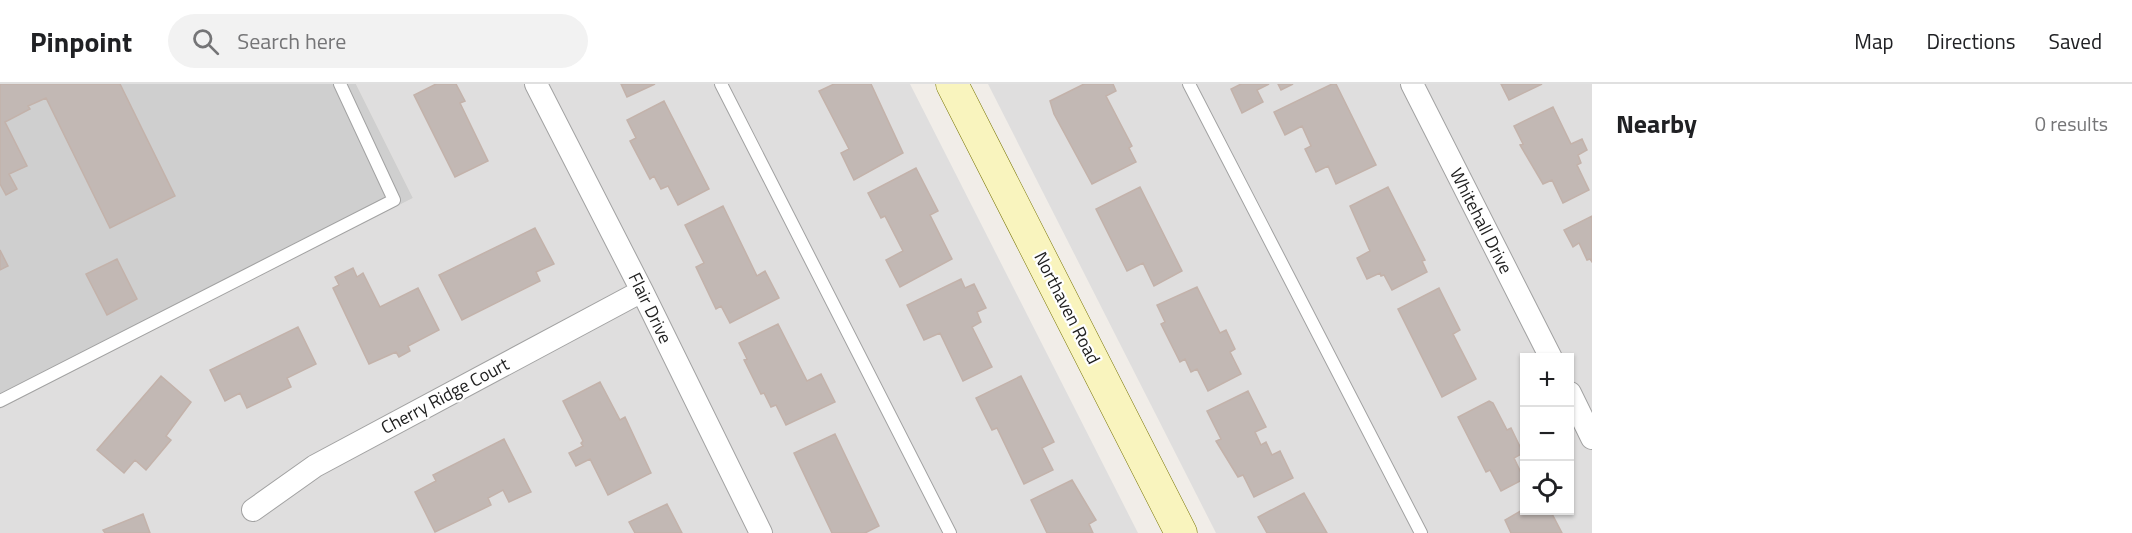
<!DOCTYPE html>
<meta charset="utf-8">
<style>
body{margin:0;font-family:"Titillium Web",sans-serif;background:#f2f2f2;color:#202124}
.controls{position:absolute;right:18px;bottom:18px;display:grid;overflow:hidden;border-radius:0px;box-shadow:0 2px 4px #0004}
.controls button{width:54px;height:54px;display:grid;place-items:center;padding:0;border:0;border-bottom:2px solid #e0e0e0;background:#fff;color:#202124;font:30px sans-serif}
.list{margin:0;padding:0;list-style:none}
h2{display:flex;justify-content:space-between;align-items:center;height:78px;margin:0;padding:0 24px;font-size:26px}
h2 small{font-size:20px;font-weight:400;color:#757577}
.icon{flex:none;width:33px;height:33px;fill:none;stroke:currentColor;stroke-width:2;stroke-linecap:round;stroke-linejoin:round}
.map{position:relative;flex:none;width:1592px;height:449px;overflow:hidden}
header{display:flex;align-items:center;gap:36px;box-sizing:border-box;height:84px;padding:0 30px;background:#fff;border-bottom:2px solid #e0e0e0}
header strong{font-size:28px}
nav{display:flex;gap:33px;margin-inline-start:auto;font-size:21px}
.search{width:420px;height:54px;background:#f2f2f2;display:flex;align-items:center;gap:15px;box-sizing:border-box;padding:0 21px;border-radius:33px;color:#757577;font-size:22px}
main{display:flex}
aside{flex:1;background:#fff}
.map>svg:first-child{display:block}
.residential{fill:#dfdede;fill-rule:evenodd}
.religious{fill:#cfcfcf}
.building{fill:#c2b8b4;stroke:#c3b2aa;stroke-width:1.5}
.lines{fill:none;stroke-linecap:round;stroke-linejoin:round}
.lane-casing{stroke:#a2a2a2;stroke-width:14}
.street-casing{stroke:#a2a2a2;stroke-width:24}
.secondary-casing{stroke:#7a7606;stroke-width:33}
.lane{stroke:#fff;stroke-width:12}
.street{stroke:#fff;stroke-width:22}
.secondary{stroke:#f9f4be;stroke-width:32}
.labels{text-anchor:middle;stroke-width:4.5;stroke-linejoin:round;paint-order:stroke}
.street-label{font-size:18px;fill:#212121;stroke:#fff}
</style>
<header>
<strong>Pinpoint</strong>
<div class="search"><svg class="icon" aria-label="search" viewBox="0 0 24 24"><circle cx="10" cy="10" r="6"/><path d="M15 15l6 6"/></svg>Search here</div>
<nav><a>Map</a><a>Directions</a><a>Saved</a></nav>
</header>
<main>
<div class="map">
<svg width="1592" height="449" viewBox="0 0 1592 449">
<rect width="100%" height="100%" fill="#f1ede8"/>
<path class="residential" d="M356,0H910L1138,449H0V325L413,114Z
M988,0H1592V449H1216ZM1524,274H1570V426H1524Z"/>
<path class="religious" d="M0,0H356L413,114L0,325Z"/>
<path class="building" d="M0,0H120L175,112L110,144L46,14L28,22L30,25L5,38L27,82L9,90L17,105L6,111L0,100Z
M436,0H456L465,17L460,19L488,77L455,93L414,11Z
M621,0H655L627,13Z
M834,0H871L903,69L854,96L841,69L849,65L819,7Z
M1084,0H1113L1116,7L1106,12L1132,62L1129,64L1136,78L1092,100L1054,30L1050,17Z
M1241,0H1269L1257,6L1263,18L1242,29L1231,5Z
M1278,0H1293L1281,6Z
M1332,0H1336L1376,81L1336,100L1328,82L1316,88L1305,65L1311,62L1302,42L1285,51L1274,28Z
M1501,0H1542L1509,16Z
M664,17L709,105L678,121L668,102L661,105L654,92L650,95L630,57L636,54L627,36Z
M1553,23L1571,60L1582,55L1587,66L1578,71L1581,79L1577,81L1589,106L1563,119L1552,96L1543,100L1520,61L1523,60L1514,42Z
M916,84L938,127L930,131L952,175L900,203L886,176L903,167L885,132L881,134L868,109Z
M1140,103L1182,187L1154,202L1143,179L1127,187L1096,125Z
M1388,103L1425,176L1422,177L1427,188L1392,206L1384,191L1381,192L1380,189L1367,195L1357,174L1370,167L1350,122Z
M723,122L757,192L765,187L779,214L730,239L721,222L716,225L696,183L704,179L685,141Z
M1592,132V178L1590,175L1587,176L1579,159L1573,163L1564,146Z
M535,144L554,180L536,188L540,197L462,236L439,191Z
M0,166L8,182L0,186Z
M117,175L137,215L107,231L86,190Z
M353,184L357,193L363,189L380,223L418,204L439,246L408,262L410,267L399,273L396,268L369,280L333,204L339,201L335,193Z
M961,195L965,204L974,200L986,224L977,228L981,238L972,243L992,283L963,297L940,249L924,256L907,221Z
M1197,203L1220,249L1226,246L1235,265L1230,268L1241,290L1208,307L1197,285L1191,288L1185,275L1180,278L1161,240L1165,238L1157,221Z
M1439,204L1460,246L1453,250L1476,295L1442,313L1398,225Z
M778,240L807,297L821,290L835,318L786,341L776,321L771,323L764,309L761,310L744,276L747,275L739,259Z
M298,243L316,280L287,294L291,303L247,324L240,309L225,317L210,286Z
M161,292L191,318L166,352L171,356L146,386L135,376L124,389L97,366Z
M1021,292L1054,358L1042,364L1053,386L1024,400L997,344L992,346L976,314Z
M600,298L620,336L625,333L651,389L608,411L590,375L576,382L569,369L583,362L581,359L583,357L563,317Z
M1248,307L1266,343L1255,348L1261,361L1266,358L1272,371L1280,367L1293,394L1254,413L1243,391L1238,393L1216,357L1221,355L1207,327Z
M1489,317L1493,319L1507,346L1511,344L1523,369L1514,374L1524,395L1501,407L1490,386L1486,388L1458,333Z
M835,350L879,442L865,449H832L794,369Z
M504,355L531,408L509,418L503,406L488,414L491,421L435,448L415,408L436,397L433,391Z
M1072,396L1096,436L1089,440L1093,449H1047L1031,416Z
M1304,409L1327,449H1267L1258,433Z
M667,420L682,449H635L629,438Z
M1524,425L1550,426L1562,449H1511L1505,436Z
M143,430L150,449H105L103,446Z"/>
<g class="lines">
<defs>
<path id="lane" d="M721,0L950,449
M1189,0L1421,449
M0,317L394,116L340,0"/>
<path id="street" d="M536,0L642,207L761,449
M1412,0L1551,274
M1570,309L1592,354
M253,426L315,382L642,207"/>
<path id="secondary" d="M952,0L1181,449"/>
</defs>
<use href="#lane" class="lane-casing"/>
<use href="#street" class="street-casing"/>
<use href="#secondary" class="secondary-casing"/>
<use href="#lane" class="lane"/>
<use href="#street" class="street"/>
<use href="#secondary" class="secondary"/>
</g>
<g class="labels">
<g class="street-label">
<text transform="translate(1481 137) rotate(63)" y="6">Whitehall Drive</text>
<text transform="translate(650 224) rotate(64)" y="6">Flair Drive</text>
<text transform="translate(1067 224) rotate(63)" y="6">Northaven Road</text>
<text transform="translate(445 312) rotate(-28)" y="6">Cherry Ridge Court</text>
</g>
</g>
</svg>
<div class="controls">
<button>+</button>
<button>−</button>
<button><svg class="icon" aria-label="locate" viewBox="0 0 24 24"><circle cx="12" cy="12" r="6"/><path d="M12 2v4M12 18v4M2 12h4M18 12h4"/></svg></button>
</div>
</div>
<aside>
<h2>Nearby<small>0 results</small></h2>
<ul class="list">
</ul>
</aside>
</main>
